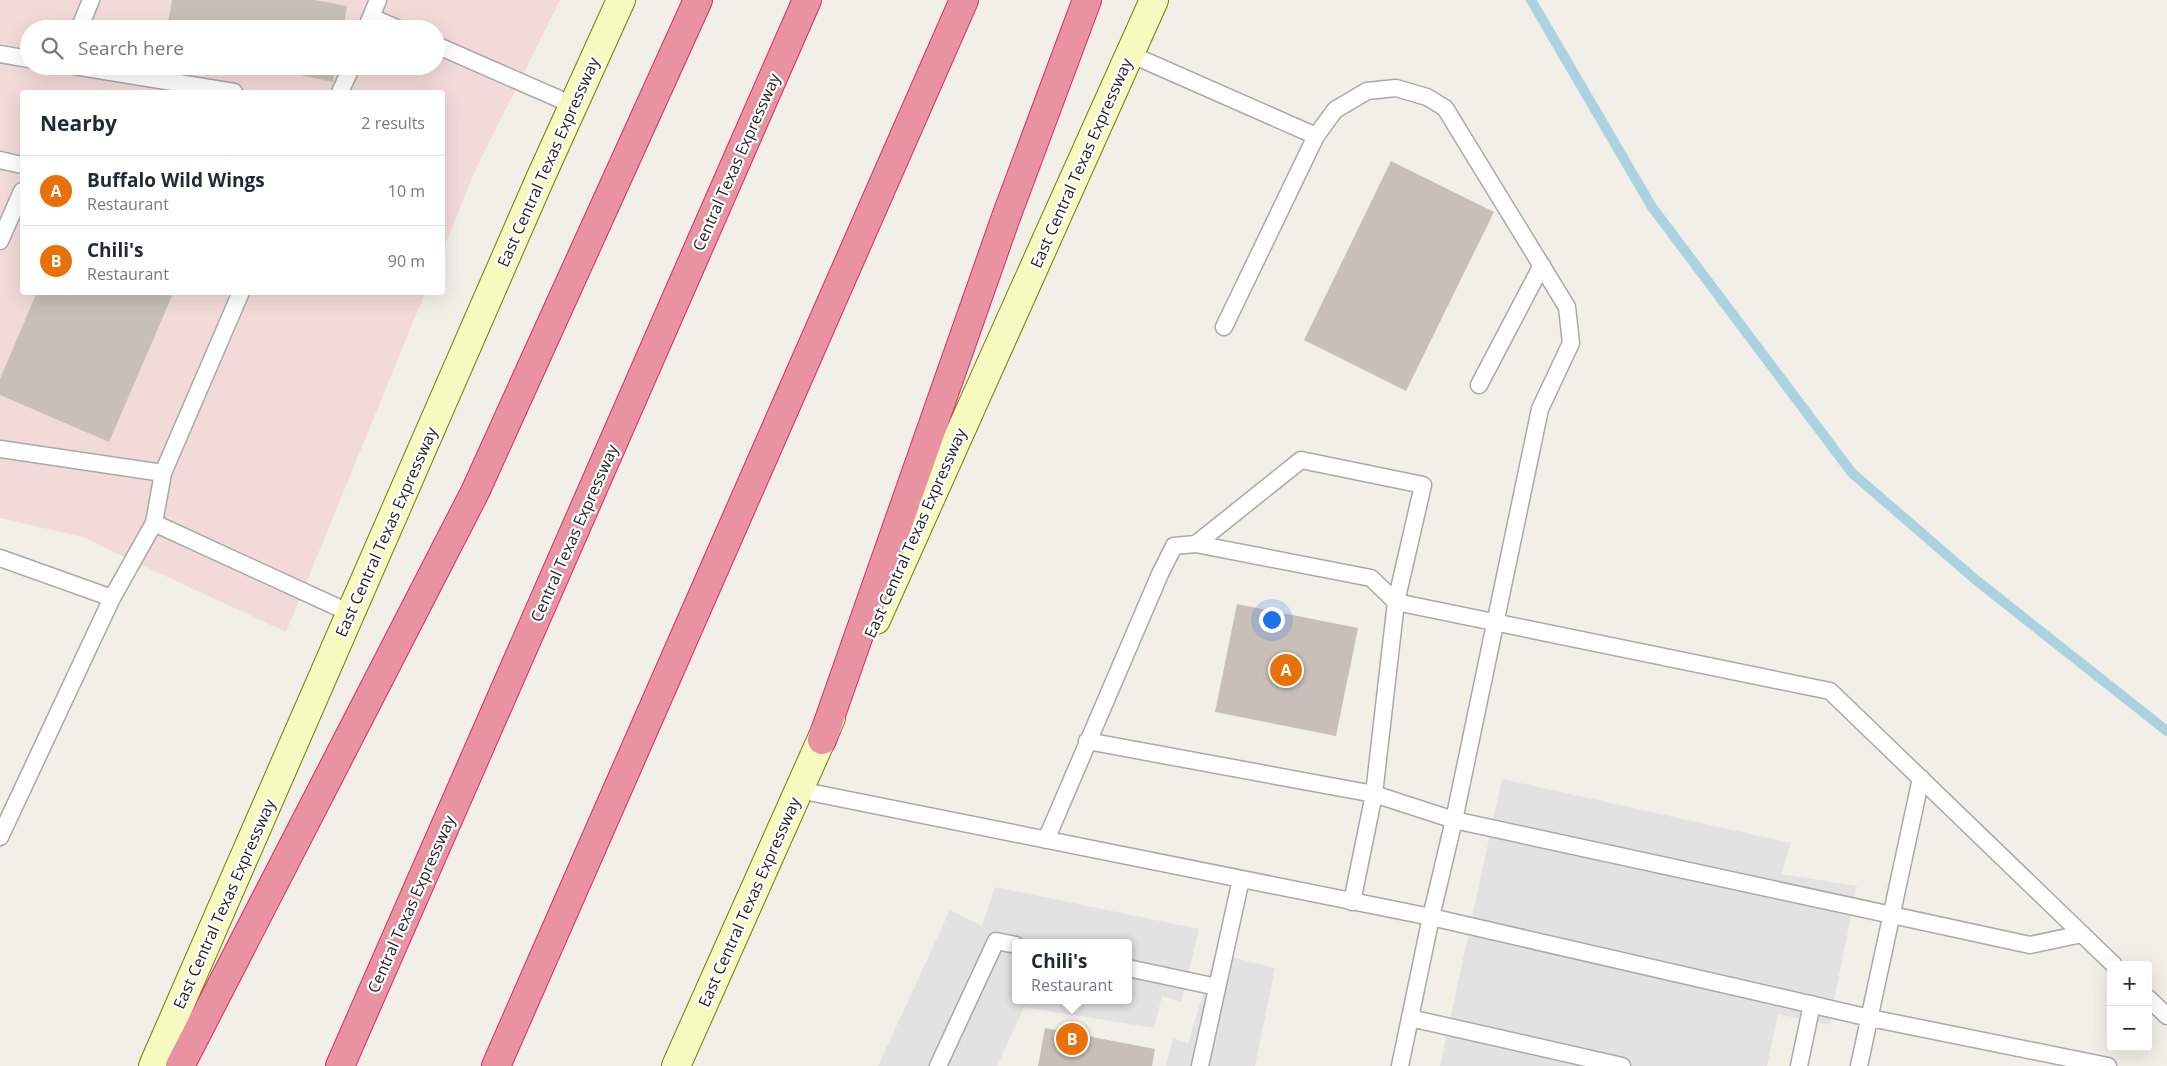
<!DOCTYPE html>
<meta charset="utf-8">
<style>
body{margin:0;font-family:"Open Sans",sans-serif;background:#f2f2f3;color:#1f2937}
.controls{position:absolute;right:15px;bottom:15px;display:grid;overflow:hidden;border-radius:5px;box-shadow:0 5px 20px #0002}
.controls button{width:45px;height:45px;display:grid;place-items:center;padding:0;border:0;border-bottom:1px solid #e0e1e3;background:#fff;color:#1f2937;font:25px sans-serif}
.you{position:absolute;left:1271px;top:619px;width:18px;height:18px;margin:-12px;border:4px solid #fff;border-radius:50%;background:#1a73e8;box-shadow:0 0 0 8px #1a73e833}
.badge{display:grid;place-items:center;width:32px;height:32px;border-radius:50%;background:#0b8043;color:#fff;font-size:16px;font-weight:700}
.pin{position:absolute;translate:-50% -50%;border:2px solid #fff;box-shadow:0 1px 5px #0006}
.popup{position:absolute;left:1012px;top:939px;width:120px;height:65px;box-sizing:border-box;display:grid;place-content:center;border-radius:5px;background:#fff;filter:drop-shadow(0 1px 4px #0005);font-size:16px;white-space:nowrap;color:#747a83}
.popup b{font-size:19px;color:#1f2937}
.popup::after{content:'';position:absolute;left:50%;top:100%;margin-left:-10px;border:10px solid transparent;border-top-color:#fff}
.list{margin:0;padding:0;list-style:none}
h2{display:flex;justify-content:space-between;align-items:center;height:65px;margin:0;padding:0 20px;font-size:21px}
h2 small{font-size:16px;font-weight:400;color:#747a83}
.list li{display:grid;grid-template-columns:32px 1fr auto;gap:15px;align-items:center;box-sizing:border-box;height:70px;padding:0 20px;border-top:1px solid #e0e1e3}
.list b{display:block;font-size:19px;white-space:nowrap}
.list p{margin:0;font-size:16px;white-space:nowrap;color:#747a83}
.list em{font-size:16px;font-style:normal;color:#747a83}
.icon{flex:none;width:28px;height:28px;fill:none;stroke:currentColor;stroke-width:2;stroke-linecap:round;stroke-linejoin:round}
.map{position:relative;flex:none;width:2167px;height:1066px;overflow:hidden}
.search{position:absolute;background:#fff;box-shadow:0 5px 20px #0002;left:20px;top:20px;width:425px;height:55px;display:flex;align-items:center;gap:12px;box-sizing:border-box;padding:0 18px;border-radius:28px;color:#747a83;font-size:19px}
.panel{position:absolute;background:#fff;box-shadow:0 5px 20px #0002;left:20px;top:90px;width:425px;height:205px;border-radius:5px}
.map>svg:first-child{display:block}
.commercial{fill:#f2dad9;fill-rule:evenodd}
.parking{fill:#e2e2e2;fill-rule:evenodd}
.lines{fill:none;stroke-linecap:round;stroke-linejoin:round}
.stream{stroke:#aad3df;stroke-width:10}
.building{fill:#c7bfb8}
.lane-casing{stroke:#a9a9a9;stroke-width:19}
.secondary-casing{stroke:#707d05;stroke-width:30}
.highway-casing{stroke:#dc2a67;stroke-width:30}
.lane{stroke:#fff;stroke-width:16}
.secondary{stroke:#f7fabf;stroke-width:28}
.highway{stroke:#e892a2;stroke-width:28}
.labels{text-anchor:middle;stroke-width:4.5;stroke-linejoin:round;paint-order:stroke}
.street-label{font-size:16px;fill:#222;stroke:#fff}
</style>
<div class="map">
<svg width="2167" height="1066" viewBox="0 0 2167 1066">
<rect width="100%" height="100%" fill="#f2efe9"/>
<path class="commercial" d="M0,0H560L475,171L443,250L442,92H22V292L425,293L286,632L105,548L87,538L0,518ZM29,29H436V66H29Z"/>
<path class="parking" d="M1502,779L1791,843L1781,874L1857,886L1829,1025L1778,1014L1767,1066H1440Z
M995,887L1199,929L1181,1002L1162,996L1154,1028L1024,1007L997,1066H878L950,910L982,926ZM1016,943H1128V1000H1016Z
M1215,953L1275,968L1255,1066H1166L1173,1038L1188,1044Z"/>
<g class="lines">
<path class="stream" d="M1531,0L1652,207L1852,473L1976,580L2167,731"/>
</g>
<path class="building" d="M172,0H315L347,6L343,29H167Z
M258,66H335L333,82Z
M1391,161L1494,212L1406,391L1304,340Z
M37,292H164L172,296L109,442L0,395V379Z
M1237,604L1358,628L1336,736L1215,712Z
M1045,1028L1155,1049L1152,1066H1038Z"/>
<g class="lines">
<defs>
<path id="lane" d="M371,17L399,29
M79,29L91,0
M366,29L378,0
M436,45L573,105
M0,54L29,59
M1130,54L1316,136
M74,66L234,92
M340,92L352,66
M0,160L22,165
M0,241L22,191
M241,292L163,473L154,523L350,613
M1224,327L1316,136L1335,110L1367,91L1396,88L1427,97L1445,108L1567,307L1571,343L1540,409L1454,820L1431,917L1400,1066
M1479,385L1542,265
M0,449L163,473
M1196,544L1301,460L1423,485L1396,602L1374,794L1352,902
M0,558L112,598
M1087,741L1374,794L1454,820L2030,945L2082,934
M799,790L1431,917L1870,1018L2108,1066
M0,837L112,598L154,523
M1046,840L1160,574L1174,546L1196,544L1371,578L1396,602L1830,691L2114,965
M1128,968L1217,987
M2148,998L2167,1016
M1410,1018L1622,1066
M938,1066L996,941L1016,945
M1200,1066L1241,879
M1799,1066L1812,1004
M1859,1066L1921,778"/>
<path id="secondary" d="M876,620L1154,0
M153,1066L539,181L621,0
M676,1066L831,718"/>
<path id="highway" d="M822,740L1006,217L1087,0
M180,1066L475,492L698,0
M340,1066L807,0
M496,1066L964,0"/>
</defs>
<use href="#lane" class="lane-casing"/>
<use href="#secondary" class="secondary-casing"/>
<use href="#highway" class="highway-casing"/>
<use href="#lane" class="lane"/>
<use href="#secondary" class="secondary"/>
<use href="#highway" class="highway"/>
</g>
<g class="labels">
<g class="street-label">
<text transform="translate(548 162) rotate(-66)" y="6">East Central Texas Expressway</text>
<text transform="translate(736 162) rotate(-66)" y="6">Central Texas Expressway</text>
<text transform="translate(1081 163) rotate(-66)" y="6">East Central Texas Expressway</text>
<text transform="translate(386 532) rotate(-66)" y="6">East Central Texas Expressway</text>
<text transform="translate(574 533) rotate(-66)" y="6">Central Texas Expressway</text>
<text transform="translate(915 533) rotate(-66)" y="6">East Central Texas Expressway</text>
<text transform="translate(749 902) rotate(-66)" y="6">East Central Texas Expressway</text>
<text transform="translate(224 904) rotate(-66)" y="6">East Central Texas Expressway</text>
<text transform="translate(411 904) rotate(-66)" y="6">Central Texas Expressway</text>
</g>
</g>
</svg>
<div class="controls">
<button>+</button>
<button>−</button>
</div>
<div class="you"></div>
<div class="pin badge" style="left:1286px;top:670px;background:#e8710a">A</div>
<div class="pin badge" style="left:1072px;top:1039px;background:#e8710a">B</div>
<div class="popup"><b>Chili's</b>Restaurant</div>
<div class="search"><svg class="icon" aria-label="search" viewBox="0 0 24 24"><circle cx="10" cy="10" r="6"/><path d="M15 15l6 6"/></svg>Search here</div>
<section class="panel">
<h2>Nearby<small>2 results</small></h2>
<ul class="list">
<li><span class="badge" style="background:#e8710a">A</span><div><b>Buffalo Wild Wings</b><p>Restaurant</p></div><em>10 m</em></li>
<li><span class="badge" style="background:#e8710a">B</span><div><b>Chili's</b><p>Restaurant</p></div><em>90 m</em></li>
</ul>
</section>
</div>
